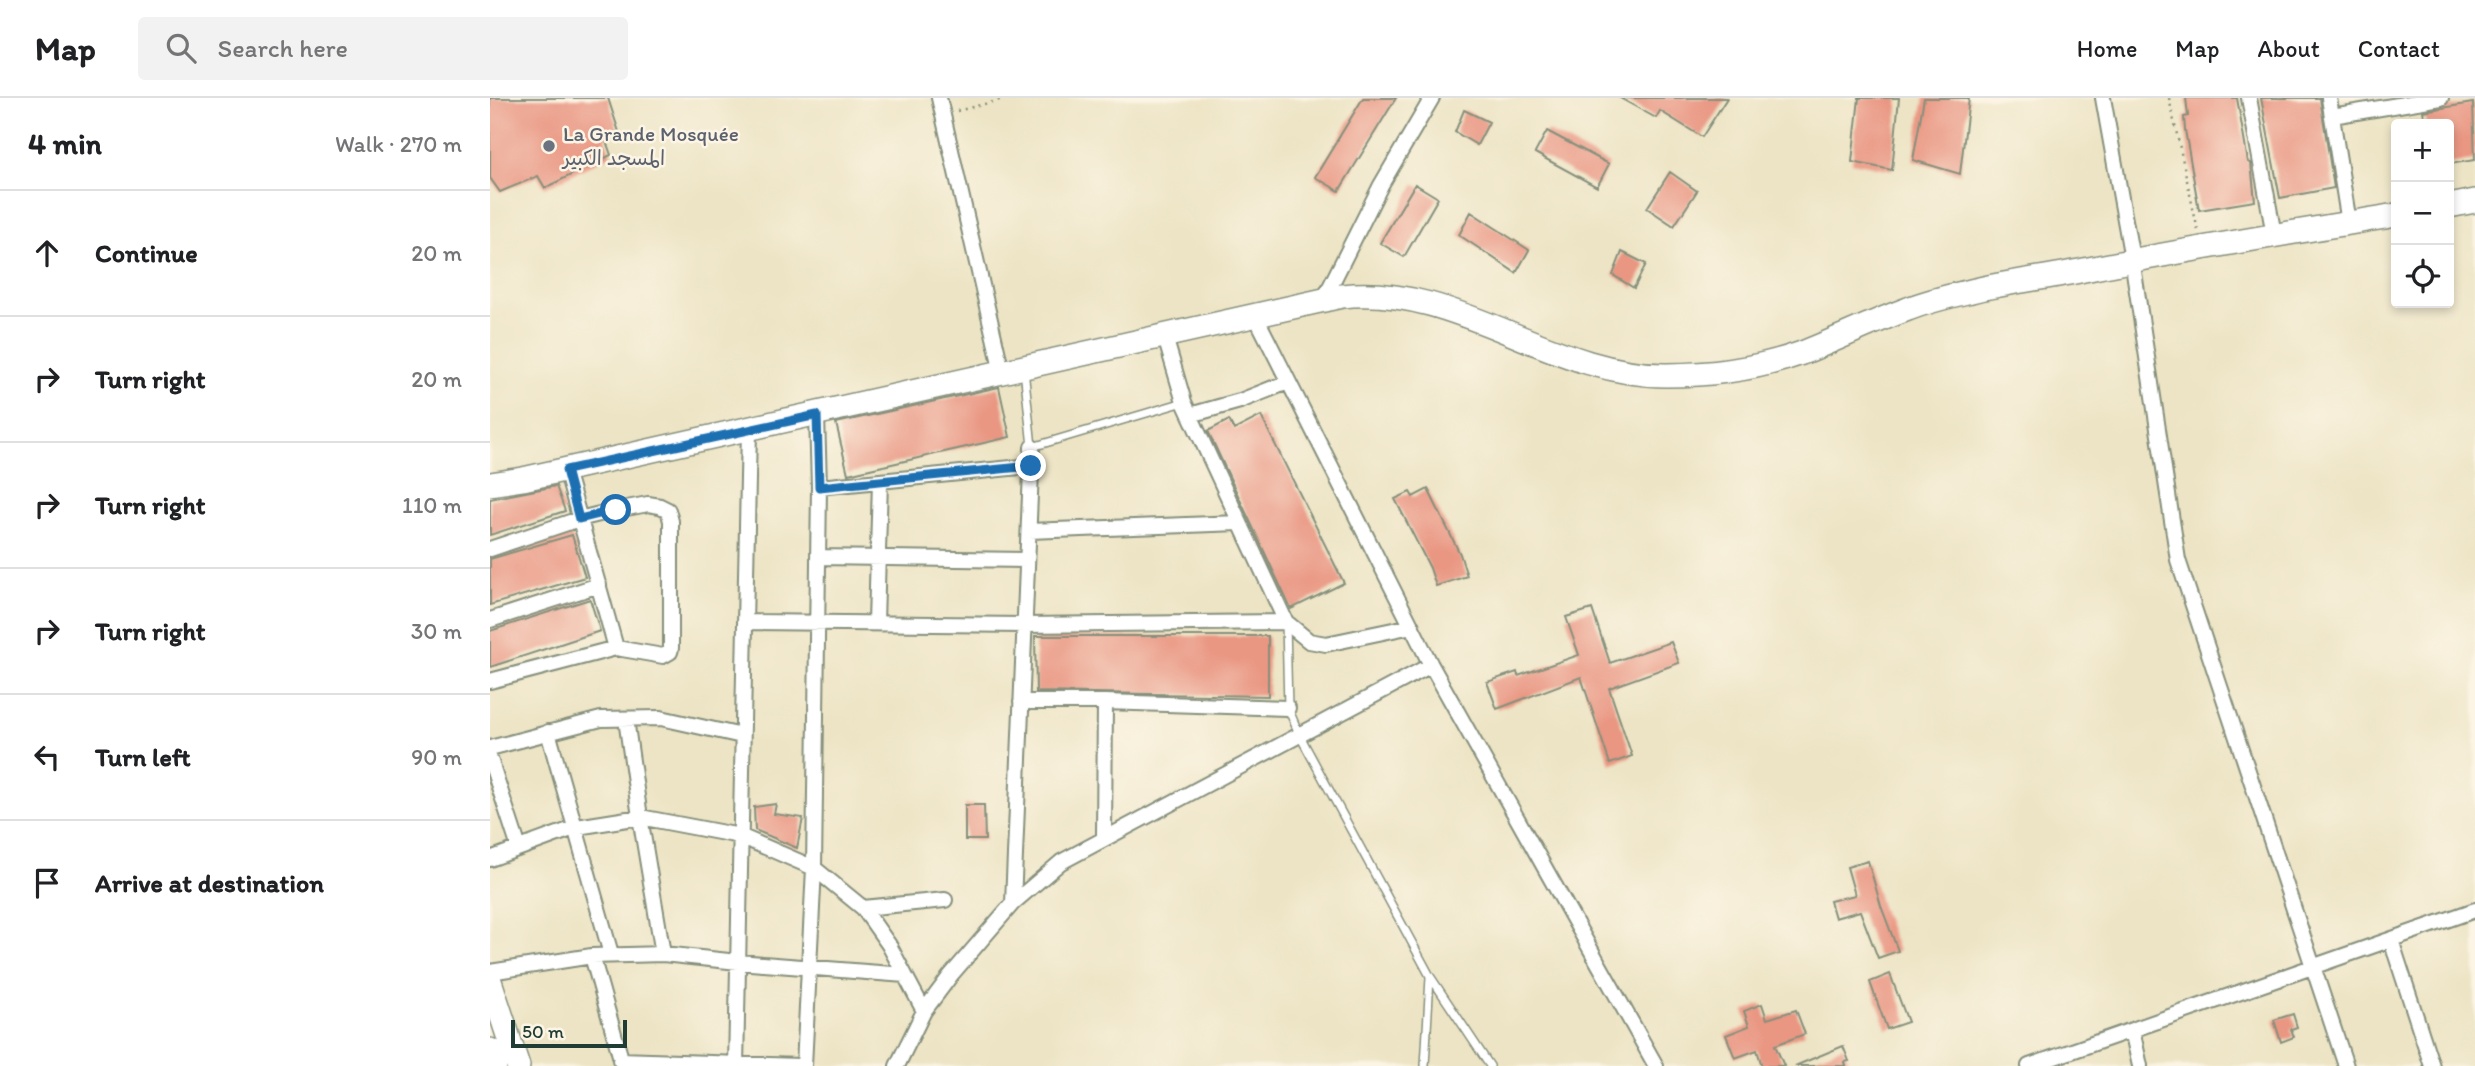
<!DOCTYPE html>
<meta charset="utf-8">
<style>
body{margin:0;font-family:Itim,"Playpen Sans Arabic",sans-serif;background:#f2f2f2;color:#202124}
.controls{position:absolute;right:21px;top:21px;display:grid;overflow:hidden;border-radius:7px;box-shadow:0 4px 10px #0003}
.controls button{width:63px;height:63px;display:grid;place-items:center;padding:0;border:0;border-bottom:2px solid #e0e0e0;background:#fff;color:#202124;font:35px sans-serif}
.scale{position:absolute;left:21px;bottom:18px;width:116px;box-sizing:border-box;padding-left:7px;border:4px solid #1f3d34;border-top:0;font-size:19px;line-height:24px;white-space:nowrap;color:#1f3d34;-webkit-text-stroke:5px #fcf5e5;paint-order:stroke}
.stop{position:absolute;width:21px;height:21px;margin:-16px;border:5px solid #1f6fb2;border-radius:50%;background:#fff}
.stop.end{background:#1f6fb2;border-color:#fff;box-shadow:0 2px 7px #0008}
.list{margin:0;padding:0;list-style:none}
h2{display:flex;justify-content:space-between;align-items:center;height:91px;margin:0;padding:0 28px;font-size:30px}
h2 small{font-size:23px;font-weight:400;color:#757577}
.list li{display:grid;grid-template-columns:46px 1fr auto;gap:21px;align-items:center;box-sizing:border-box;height:126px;padding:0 28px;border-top:2px solid #e0e0e0}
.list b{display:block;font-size:26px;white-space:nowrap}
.list em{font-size:23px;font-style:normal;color:#757577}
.icon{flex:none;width:38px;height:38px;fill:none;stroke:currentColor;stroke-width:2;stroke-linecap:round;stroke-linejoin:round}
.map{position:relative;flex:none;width:1985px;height:968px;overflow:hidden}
header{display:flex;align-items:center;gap:42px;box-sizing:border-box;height:98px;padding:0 35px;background:#fff;border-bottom:2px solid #e0e0e0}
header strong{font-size:33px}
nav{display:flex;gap:38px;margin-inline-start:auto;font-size:24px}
.search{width:490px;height:63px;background:#f2f2f2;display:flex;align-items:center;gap:18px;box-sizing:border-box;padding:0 24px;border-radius:7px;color:#757577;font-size:26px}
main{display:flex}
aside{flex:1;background:#fff}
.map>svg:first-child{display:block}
.building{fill:#e99682}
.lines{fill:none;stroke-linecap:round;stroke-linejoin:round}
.lane-casing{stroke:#86907c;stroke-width:10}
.street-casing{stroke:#86907c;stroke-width:18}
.primary-casing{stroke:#86907c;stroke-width:26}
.path{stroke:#86907c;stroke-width:2.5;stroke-dasharray:2 5;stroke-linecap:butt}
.lane{stroke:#fff;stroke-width:7}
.street{stroke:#fff;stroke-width:14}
.primary{stroke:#fff;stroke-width:23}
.route{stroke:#1f6fb2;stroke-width:9}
.worship-dot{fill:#6b7280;stroke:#fcf5e5;stroke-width:2.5}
.labels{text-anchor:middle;stroke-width:5;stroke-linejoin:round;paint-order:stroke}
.worship-label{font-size:21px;fill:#5b616d;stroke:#fcf5e5;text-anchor:start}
</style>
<header>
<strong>Map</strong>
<div class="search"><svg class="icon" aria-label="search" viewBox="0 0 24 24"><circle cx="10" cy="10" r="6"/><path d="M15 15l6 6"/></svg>Search here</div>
<nav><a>Home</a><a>Map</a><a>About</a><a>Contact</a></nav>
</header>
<main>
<aside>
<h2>4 min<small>Walk · 270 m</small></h2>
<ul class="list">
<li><svg class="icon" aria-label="ahead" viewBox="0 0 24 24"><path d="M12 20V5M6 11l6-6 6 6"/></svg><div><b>Continue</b></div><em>20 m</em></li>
<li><svg class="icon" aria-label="right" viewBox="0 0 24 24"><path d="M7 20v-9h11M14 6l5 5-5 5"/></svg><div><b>Turn right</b></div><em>20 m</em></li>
<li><svg class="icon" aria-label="right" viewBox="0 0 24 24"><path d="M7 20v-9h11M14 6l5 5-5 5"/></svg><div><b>Turn right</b></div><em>110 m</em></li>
<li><svg class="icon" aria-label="right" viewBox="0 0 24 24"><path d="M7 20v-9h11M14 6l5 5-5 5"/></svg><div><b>Turn right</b></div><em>30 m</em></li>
<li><svg class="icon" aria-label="left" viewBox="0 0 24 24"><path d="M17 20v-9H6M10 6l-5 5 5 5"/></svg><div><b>Turn left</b></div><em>90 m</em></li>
<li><svg class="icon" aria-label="arrive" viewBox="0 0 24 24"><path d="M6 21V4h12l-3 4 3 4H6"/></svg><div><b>Arrive at destination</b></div></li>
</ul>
</aside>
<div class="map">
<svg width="1985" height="968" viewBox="0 0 1985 968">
<rect width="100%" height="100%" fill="#fcf5e5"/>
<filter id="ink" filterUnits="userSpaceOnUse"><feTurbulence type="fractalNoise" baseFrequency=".0143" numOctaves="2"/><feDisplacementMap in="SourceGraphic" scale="14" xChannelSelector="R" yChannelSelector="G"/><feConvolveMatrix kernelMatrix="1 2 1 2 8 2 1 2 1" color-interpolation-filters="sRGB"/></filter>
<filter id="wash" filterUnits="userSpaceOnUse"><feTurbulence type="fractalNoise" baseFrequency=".00686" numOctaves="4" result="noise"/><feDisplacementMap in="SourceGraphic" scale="28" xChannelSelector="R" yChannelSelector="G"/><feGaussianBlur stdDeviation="1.57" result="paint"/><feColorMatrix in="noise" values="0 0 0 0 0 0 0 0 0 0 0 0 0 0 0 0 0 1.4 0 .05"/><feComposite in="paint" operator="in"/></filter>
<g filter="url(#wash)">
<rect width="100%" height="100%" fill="#ede4c5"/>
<g id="blocks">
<path class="building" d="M0,0H118L129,34L115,40L121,57L55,90L48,78L10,94L0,80Z
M873,0H906L849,93L825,79Z
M1130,0H1237L1212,39L1170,13L1166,20Z
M1369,0H1409L1402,72L1362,64Z
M1434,0H1479L1470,76L1423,62Z
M1696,0H1747L1758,64L1761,65L1765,103L1709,112L1695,32L1694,19L1698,18Z
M1771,0H1830L1844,90L1790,100Z
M1983,5L1985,62L1959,66V26H1936L1933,13Z
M974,12L999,24L987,47L965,34Z
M1057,33L1119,66L1107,89L1045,55Z
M1180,74L1207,93L1184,128L1157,110Z
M925,86L948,100L914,159L890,145Z
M981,114L1039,152L1026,175L969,137Z
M1132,154L1156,166L1144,190L1123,177Z
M509,289L520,339L358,376L346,325Z
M771,318L854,485L801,511L718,333L739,322L744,332Z
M66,388L75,413L0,437V401Z
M938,391L970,456L977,478L946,488L940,470L905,401L920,394L923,399Z
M82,437L95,479L0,507V461Z
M100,501L110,533L0,569V533Z
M1102,511L1120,565L1181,544L1189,565L1119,590L1142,658L1120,666L1091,579L1007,611L997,584L1027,574L1028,578L1089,557L1076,519Z
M545,538H778V598L546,594Z
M286,706L284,716L313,720L307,750L265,732L264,709Z
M475,707H494L495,742H475Z
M1378,763L1391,808L1408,853L1388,860L1370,813L1345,820L1340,803L1365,797L1357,769Z
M1400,876L1418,924L1397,931L1380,884Z
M1272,906L1277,921L1306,912L1315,936L1285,947L1294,968H1272L1267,952L1245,960L1236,937L1259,928L1254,913Z
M1803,916L1807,929L1801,931L1804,939L1791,944L1784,922Z
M1353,948L1359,963L1355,964L1356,968H1305Z"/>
</g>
</g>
<g filter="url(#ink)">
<use href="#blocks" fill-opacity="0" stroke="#86907c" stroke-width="2"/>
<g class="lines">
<defs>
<path id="lane" d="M534,271L542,349L694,304
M796,525L798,610L810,638L940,878L1000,968
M935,968L940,879"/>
<path id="street" d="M449,0L512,274
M1613,0L1642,161L1688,462L1856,968
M1759,0L1784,137
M1839,0L1859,125
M1842,18L1951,0
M834,201L891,87L942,0
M766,219L941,567L1166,968
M675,239L694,304L796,524L819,543L836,546L922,528
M700,317L750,303L798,284
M76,372L126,550
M329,389L541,368
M539,433L749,425
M0,451L89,421L126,412L158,406L170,408L178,412L181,423V550L180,554L173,558L126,550L0,583
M328,459L537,462
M0,522L109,487
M255,524L534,527L796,524
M386,525L390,383
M531,604H615
M136,621L150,719L173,856
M58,634L121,856
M0,650L111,621L171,620L252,638
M0,661L29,750
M614,739L615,604L798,610
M0,761L87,729L150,719L250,738L324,770L373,810L399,847L434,913
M523,805L542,349
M373,810L455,802
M1901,842L1942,968
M102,858L133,968
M0,874L102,858L173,856L248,864L415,877
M1642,932L1650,968
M130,962L310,968
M246,968L259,331
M314,968L324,770L329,389L327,317
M407,968L434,913L461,877L523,805L571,764L941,567
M1539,968L1985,812"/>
<path id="primary" d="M1959,108L1985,103
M0,386L33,381L852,198C968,185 1062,278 1177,277C1222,277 1270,270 1312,255C1348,241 1382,224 1418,211C1438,203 1460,198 1481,193C1518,184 1556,180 1594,172C1697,151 1802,135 1906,117
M0,883L28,968
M0,952L5,968"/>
</defs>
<use href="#lane" class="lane-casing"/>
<use href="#street" class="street-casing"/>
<use href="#primary" class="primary-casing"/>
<path class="path" d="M1679,0L1708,133
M467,13L518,0"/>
<use href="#lane" class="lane"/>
<use href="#street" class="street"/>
<use href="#primary" class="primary"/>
</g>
</g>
<g class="lines" filter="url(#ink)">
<path class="route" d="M126,412L89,421L76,372L327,317L329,389L541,368"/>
</g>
<circle class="worship-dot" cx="59" cy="48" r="7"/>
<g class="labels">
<g class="worship-label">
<text x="73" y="43">La Grande Mosquée<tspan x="73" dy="24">المسجد الكبير</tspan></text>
</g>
</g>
</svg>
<div class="controls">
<button>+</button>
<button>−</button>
<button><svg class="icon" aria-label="locate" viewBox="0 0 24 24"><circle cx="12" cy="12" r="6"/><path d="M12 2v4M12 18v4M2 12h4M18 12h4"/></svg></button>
</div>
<div class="scale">50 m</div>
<div class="stop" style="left:126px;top:412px"></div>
<div class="stop end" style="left:541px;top:368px"></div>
</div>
</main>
